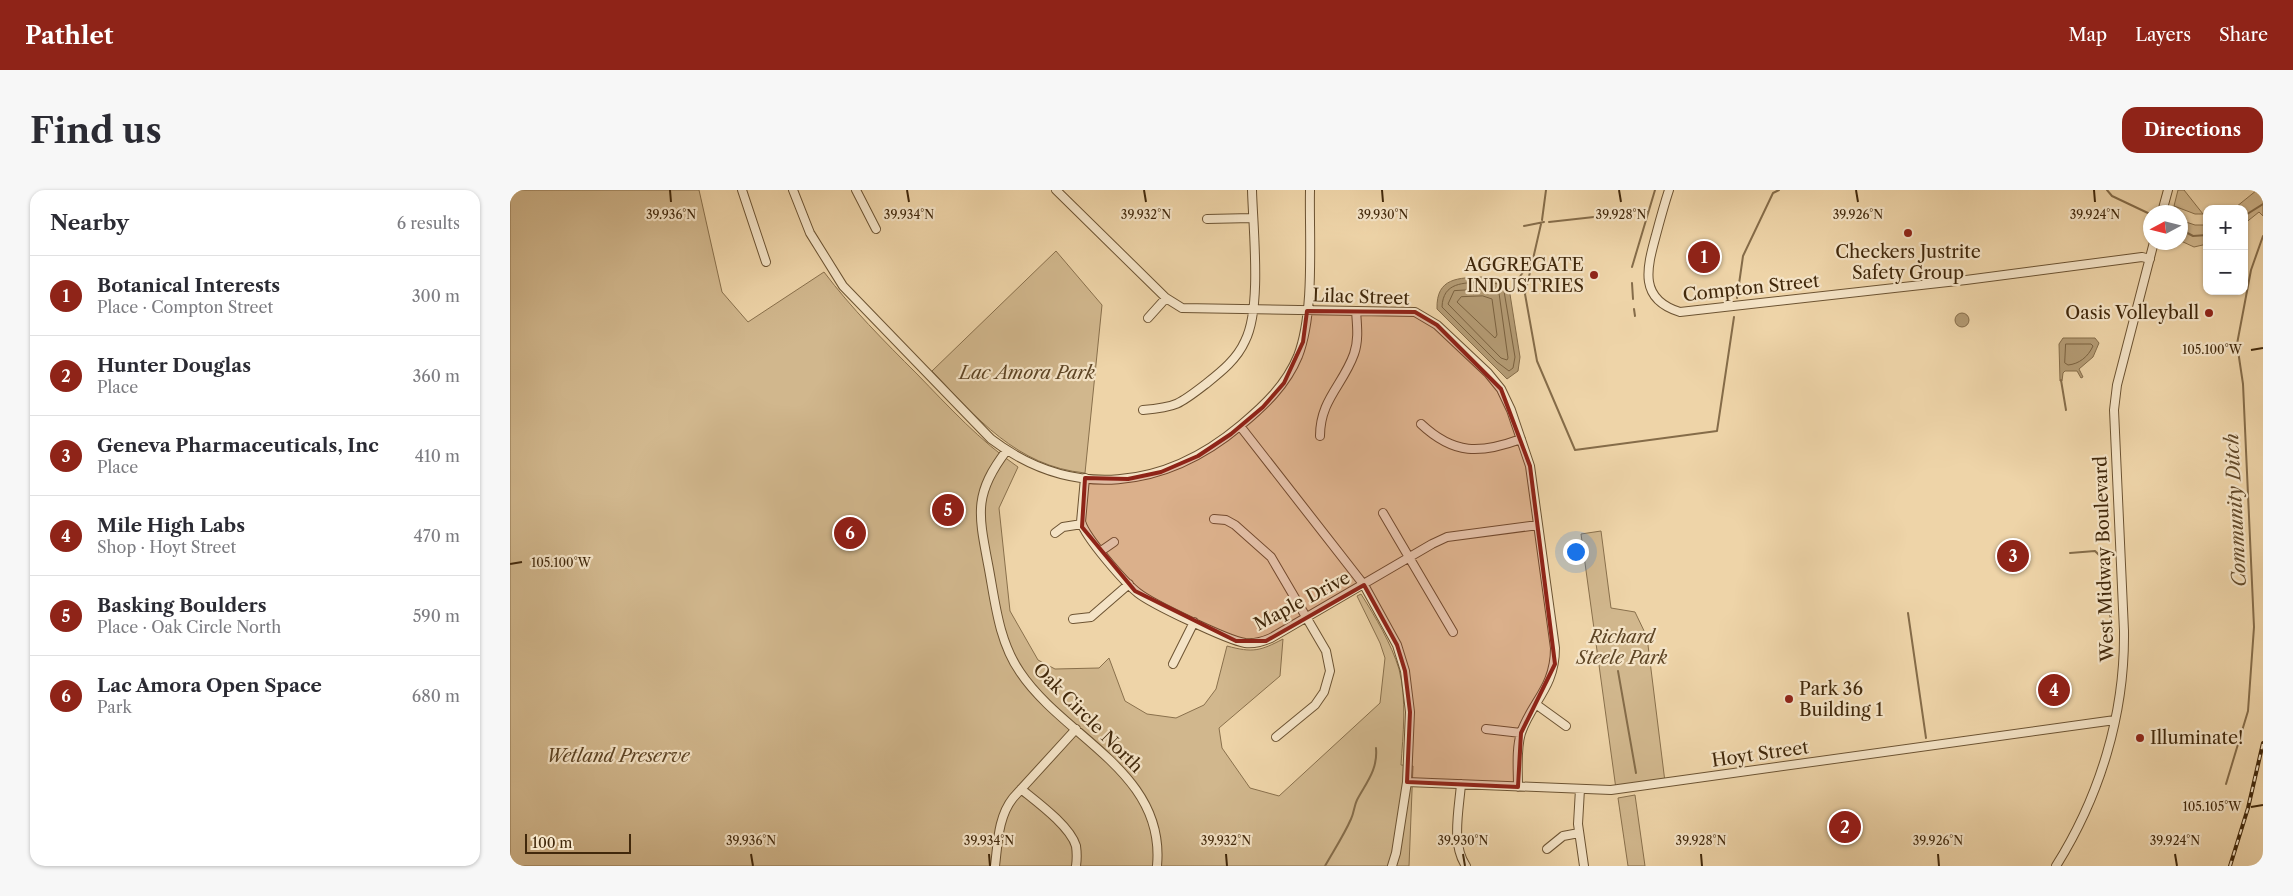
<!DOCTYPE html>
<meta charset="utf-8">
<style>
body{margin:0;font-family:"Libre Caslon Text",serif;background:#f7f7f7;color:#2b2b33}
.controls{position:absolute;right:15px;top:15px;display:grid;overflow:hidden;border-radius:10px;box-shadow:0 1px 4px #0004}
.controls button{width:45px;height:45px;display:grid;place-items:center;padding:0;border:0;border-bottom:1px solid #e1e1e2;background:#fff;color:#2b2b33;font:25px sans-serif}
.compass{position:absolute;left:1633px;top:15px;width:45px;height:45px;border-radius:50%;background:#fff;box-shadow:0 1px 4px #0004;rotate:263deg}
.scale{position:absolute;left:15px;bottom:12px;width:106px;box-sizing:border-box;padding-left:5px;border:2px solid #41280b;border-top:0;font-size:14px;line-height:18px;white-space:nowrap;color:#41280b;-webkit-text-stroke:4px #f4e3c6;paint-order:stroke}
.you{position:absolute;left:1065px;top:361px;width:18px;height:18px;margin:-12px;border:4px solid #fff;border-radius:50%;background:#1a73e8;box-shadow:0 0 0 8px #1a73e833}
.badge{display:grid;place-items:center;width:32px;height:32px;border-radius:50%;background:#8f2418;color:#fff;font-size:16px;font-weight:700}
.pin{position:absolute;translate:-50% -50%;border:2px solid #fff;box-shadow:0 1px 5px #0006}
.list{margin:0;padding:0;list-style:none}
h2{display:flex;justify-content:space-between;align-items:center;height:65px;margin:0;padding:0 20px;font-size:21px}
h2 small{font-size:16px;font-weight:400;color:#7c7c81}
.list li{display:grid;grid-template-columns:32px 1fr auto;gap:15px;align-items:center;box-sizing:border-box;height:80px;padding:0 20px;border-top:1px solid #e1e1e2}
.list b{display:block;font-size:19px;white-space:nowrap}
.list p{margin:0;font-size:16px;white-space:nowrap;color:#7c7c81}
.list em{font-size:16px;font-style:normal;color:#7c7c81}
.map{position:relative;flex:none;width:1753px;height:676px;overflow:hidden;border-radius:15px}
header{display:flex;align-items:center;gap:30px;box-sizing:border-box;height:70px;padding:0 25px;background:#8f2418;color:#fff}
header strong{font-size:24px}
nav{display:flex;gap:28px;margin-inline-start:auto;font-size:18px}
.intro{display:flex;align-items:center;justify-content:space-between;box-sizing:border-box;height:120px;padding:0 30px}
h1{margin:0;font-size:35px}
.button{padding:12px 22px;border-radius:15px;background:#8f2418;color:#fff;font-size:18px;font-weight:700}
main{display:flex;gap:30px;padding:0 30px}
aside{flex:1;background:#fff;border-radius:15px;box-shadow:0 1px 4px #0004}
.map>svg:first-child{display:block}
.green{fill:#d1b78d;stroke:#89704c}
.water{fill:#b39a73;stroke:#856c49}
.lines{fill:none;stroke-linecap:round;stroke-linejoin:round}
.shore{stroke:#7a613f;stroke-width:1}
.stream{stroke:#856c49;stroke-width:2}
.street-casing{stroke:#6c5332;stroke-width:10}
.street{stroke:#f4e3c6;stroke-width:8}
.rail-casing{stroke:#41280b;stroke-width:4}
.rail{stroke:#f4e3c6;stroke-width:2;stroke-dasharray:5.5;stroke-linecap:butt}
.marked{fill:#8f2418;fill-opacity:0.2;stroke:#8f2418;stroke-width:4;stroke-linejoin:round}
.ticks{fill:none;stroke:#41280b;stroke-width:2}
.poi-dot{fill:#8f2418;stroke:#f4e3c6;stroke-width:2}
.labels{text-anchor:middle;stroke-width:4.5;stroke-linejoin:round;paint-order:stroke}
.poi-label{font-size:18px;fill:#41280b;stroke:#f4e3c6;text-anchor:end}
.street-label{font-size:18px;fill:#41280b;stroke:#f4e3c6}
.park-label{font-size:18px;font-style:italic;fill:#5e4525;stroke:#f4e3c6}
.water-label{font-size:19px;font-style:italic;fill:#634a2a;stroke:#f4e3c6}
.ticks-label{font-size:12px;text-anchor:middle;fill:#41280b;stroke:#f4e3c6;stroke-width:4.5;stroke-linejoin:round;paint-order:stroke}
</style>
<header>
<strong>Pathlet</strong>
<nav><a>Map</a><a>Layers</a><a>Share</a></nav>
</header>
<div class="intro"><h1>Find us</h1><a class="button">Directions</a></div>
<main>
<aside>
<h2>Nearby<small>6 results</small></h2>
<ul class="list">
<li><span class="badge">1</span><div><b>Botanical Interests</b><p>Place · Compton Street</p></div><em>300 m</em></li>
<li><span class="badge">2</span><div><b>Hunter Douglas</b><p>Place</p></div><em>360 m</em></li>
<li><span class="badge">3</span><div><b>Geneva Pharmaceuticals, Inc</b><p>Place</p></div><em>410 m</em></li>
<li><span class="badge">4</span><div><b>Mile High Labs</b><p>Shop · Hoyt Street</p></div><em>470 m</em></li>
<li><span class="badge">5</span><div><b>Basking Boulders</b><p>Place · Oak Circle North</p></div><em>590 m</em></li>
<li><span class="badge">6</span><div><b>Lac Amora Open Space</b><p>Park</p></div><em>680 m</em></li>
</ul>
</aside>
<div class="map">
<svg width="1753" height="676" viewBox="0 0 1753 676">
<rect width="100%" height="100%" fill="#eed4a8"/>
<filter id="stains"><feTurbulence type="fractalNoise" baseFrequency=".004" numOctaves="4"/><feColorMatrix values="0 0 0 0 .2 0 0 0 0 .09 0 0 0 0 .02 0 0 0 .5 -.17"/></filter>
<radialGradient id="worn" r=".72"><stop offset=".6" stop-color="#630" stop-opacity="0"/><stop offset="1" stop-color="#630" stop-opacity=".3"/></radialGradient>
<path class="green" d="M0,0H189L212,102L238,132L314,82C342,119 374,151 407,184C439,217 470,251 508,277L489,318L500,421L528,470L545,479L589,478L599,468L615,511L637,524L666,528L694,515L706,499L717,456C743,463 750,461 773,449L770,486L709,538L712,558L740,598L769,606L870,513L875,468L870,453L847,406L851,404C866,428 881,453 889,479C897,510 893,544 891,575L903,576L899,676H0Z
M1668,0H1674L1693,24H1685L1664,16Z
M1747,0H1753V26L1749,22L1734,34V19L1726,17Z
M1670,30L1685,35H1697V54L1684,57L1671,51Z
M546,61L592,115L575,283C506,276 467,228 422,181Z
M1091,341L1101,418L1125,422L1137,447L1155,592L1106,599L1071,344Z
M1125,605L1135,676H1118L1108,608Z"/>
<path class="water" d="M973,87L991,89L999,98L1010,167L1008,181L997,189L927,119C926,87 949,88 973,87Z
M1445 130a7 7 0 1 1 14 0a7 7 0 1 1-14 0Z
M1553,148H1585L1589,153L1583,167L1569,179L1573,187L1571,188L1567,181H1555L1553,183L1552,191H1550L1549,154Z"/>
<g class="lines">
<path class="shore" d="M973,92L989,94L994,101L1005,167L1003,178L999,181L987,172L932,117C933,92 953,93 973,92Z
M973,99L985,100L989,103L998,168L997,170L991,168L938,114L944,101Z
M973,106L982,109L987,145L985,148L947,112L951,107Z
M1556,154H1581L1583,156C1578,167 1569,174 1558,175L1555,173Z"/>
<path class="stream" d="M1597,0L1602,6L1640,24
M1734,26L1753,14
M1032,30L1036,0
M1039,32L1138,21
M1031,34L1015,104L1027,171L1065,260L1207,241L1224,127
M1014,36L1034,32
M1670,39L1683,46L1697,45
M1122,77L1145,0
M1006,93L1013,82L1021,74
M1122,93L1123,109
M1227,108L1233,66L1263,3L1269,0
M1124,119L1125,126
M1551,190L1556,220
M1560,363L1585,361L1590,366L1602,436
M1398,423L1416,548
M1108,481L1126,583
M1716,594L1738,521L1744,437L1733,194L1727,154L1741,80L1753,46
M815,676C824,660 834,645 841,629C844,623 844,616 847,610C856,593 868,580 866,558"/>
<defs>
<path id="street" d="M232,0L256,72
M283,0L300,43L333,96L481,249C563,311 655,299 731,235C755,215 776,195 788,166C805,122 799,48 800,0
M346,0L366,39
M546,0L656,108L672,118L905,122L927,135L978,183L991,199L1001,220L1020,276L1045,458C1045,498 1022,511 1011,543C1006,559 1008,580 1008,597
M1159,0C1154,15 1150,30 1146,45C1137,78 1128,109 1170,122L1456,90L1632,67L1640,69
M1652,22L1658,0
M697,29L742,28
M638,128L656,108
M633,220C667,217 670,214 697,193C712,181 727,169 735,151C752,118 743,39 742,0
M911,234C944,265 970,264 1011,249
M730,236L854,395L887,455L895,481L900,522L897,592L886,663L882,676
M810,246C810,210 833,195 844,164C849,150 847,135 846,121
M497,260C464,303 468,322 478,374C485,410 488,450 510,482C554,548 656,582 647,676
M575,288L571,332C576,348 614,392 628,403C642,414 717,450 735,453C744,454 752,452 761,448L922,354L937,347L1028,335
M873,323L943,442
M704,329L716,330L725,335L761,367L816,461L820,481L814,502L805,515L766,547
M545,343L553,337L572,334
M591,361L604,352
M563,429L581,427L619,394
M663,474L684,432
M1027,515L1056,536
M976,539L1011,543
M897,592L1101,600L1605,530
M951,594C949,620 941,654 956,676
M511,599C527,612 560,636 566,656C567,663 567,669 566,676
M1070,599L1068,634L1074,676
M1037,659L1053,646L1069,643
M485,676C488,652 488,627 503,608L566,539
M1546,676C1590,606 1615,524 1614,441L1604,220L1607,195L1644,52"/>
</defs>
<use href="#street" class="street-casing"/>
<use href="#street" class="street"/>
<defs>
<path id="rail" d="M1720,676L1738,618L1753,553"/>
</defs>
<use href="#rail" class="rail-casing"/>
<use href="#rail" class="rail"/>
</g>
<path class="marked" d="M797,121L905,122L927,135L991,199L1020,276L1045,474L1011,543L1008,597L897,592L900,522L895,481L887,455L854,395L756,451H726L625,401L572,337L575,288L618,289L651,282L688,266L721,244L753,217L774,193L793,152Z"/>
<path class="ticks" d="M160,0L161,12M397,0L399,12M634,0L636,12M872,0L873,12M1109,0L1111,12M1346,0L1348,12M1584,0L1585,12M1741,160L1753,158M0,374L12,372M1741,617L1753,615M241,664L243,676M479,664L480,676M716,664L717,676M953,664L955,676M1191,664L1192,676M1428,664L1429,676M1665,664L1667,676"/>
<g class="poi-dot">
<circle cx="1398" cy="43" r="5"/>
<circle cx="1084" cy="85" r="5"/>
<circle cx="1699" cy="123" r="5"/>
<circle cx="1279" cy="509" r="5"/>
<circle cx="1630" cy="548" r="5"/>
</g>
<g class="labels">
<g class="poi-label">
<text x="1398" y="68" text-anchor="middle">Checkers Justrite<tspan x="1398" dy="21">Safety Group</tspan></text>
<text x="1074" y="81">AGGREGATE<tspan x="1074" dy="21">INDUSTRIES</tspan></text>
<text x="1689" y="129">Oasis Volleyball</text>
<text x="1289" y="505" text-anchor="start">Park 36<tspan x="1289" dy="21">Building 1</tspan></text>
<text x="1640" y="554" text-anchor="start">Illuminate!</text>
</g>
<g class="street-label">
<text transform="translate(1241 98) rotate(-6)" y="6">Compton Street</text>
<text transform="translate(851 107) rotate(2)" y="6">Lilac Street</text>
<text transform="translate(1594 369) rotate(-92)" y="6">West Midway Boulevard</text>
<text transform="translate(792 411) rotate(-28)" y="6">Maple Drive</text>
<text transform="translate(578 528) rotate(45)" y="6">Oak Circle North</text>
<text transform="translate(1250 564) rotate(-8)" y="6">Hoyt Street</text>
</g>
<g class="park-label">
<text x="517" y="189">Lac Amora Park</text>
<text x="1112" y="453">Richard<tspan x="1112" dy="21">Steele Park</tspan></text>
<text x="108" y="572">Wetland Preserve</text>
</g>
<g class="water-label">
<text transform="translate(1725 320) rotate(-93)" y="7">Community Ditch</text>
</g>
</g>
<g class="ticks-label">
<text x="161" y="29">39.936°N</text>
<text x="399" y="29">39.934°N</text>
<text x="636" y="29">39.932°N</text>
<text x="873" y="29">39.930°N</text>
<text x="1111" y="29">39.928°N</text>
<text x="1348" y="29">39.926°N</text>
<text x="1585" y="29">39.924°N</text>
<text x="1702" y="164">105.100°W</text>
<text x="51" y="377">105.100°W</text>
<text x="1702" y="621">105.105°W</text>
<text x="241" y="655">39.936°N</text>
<text x="479" y="655">39.934°N</text>
<text x="716" y="655">39.932°N</text>
<text x="953" y="655">39.930°N</text>
<text x="1191" y="655">39.928°N</text>
<text x="1428" y="655">39.926°N</text>
<text x="1665" y="655">39.924°N</text>
</g>
<rect width="100%" height="100%" filter="url(#stains)"/>
<rect width="100%" height="100%" fill="url(#worn)"/>
</svg>
<div class="controls">
<button>+</button>
<button>−</button>
</div>
<svg class="compass" viewBox="-18 -18 36 36"><path d="M0-13l5 13h-10z" fill="#e53935"/><path d="M0 13l5-13h-10z" fill="#7c7c81"/></svg>
<div class="scale">100 m</div>
<div class="you"></div>
<div class="pin badge" style="left:1194px;top:67px">1</div>
<div class="pin badge" style="left:1335px;top:637px">2</div>
<div class="pin badge" style="left:1503px;top:366px">3</div>
<div class="pin badge" style="left:1544px;top:500px">4</div>
<div class="pin badge" style="left:438px;top:320px">5</div>
<div class="pin badge" style="left:340px;top:343px">6</div>
</div>
</main>
